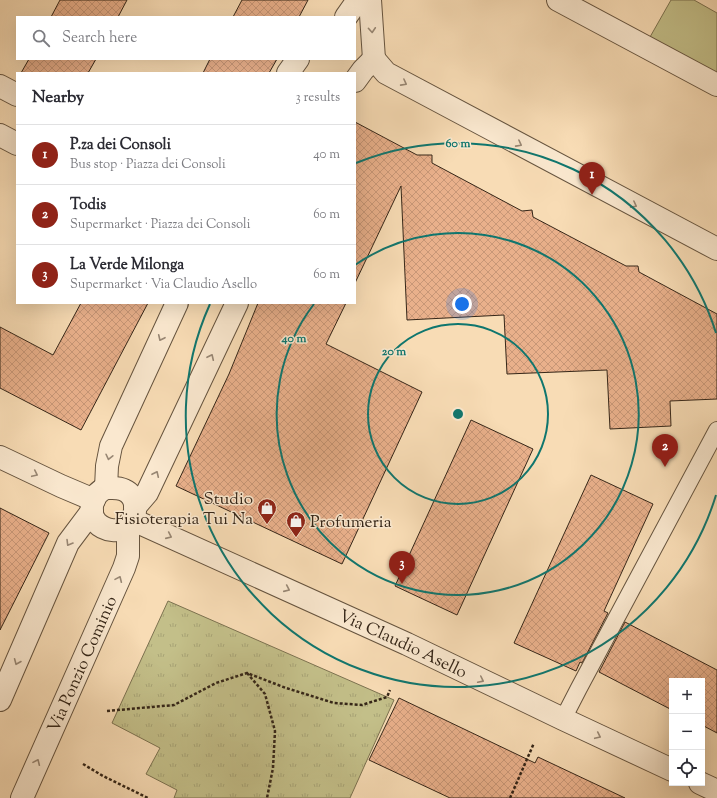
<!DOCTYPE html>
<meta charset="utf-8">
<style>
body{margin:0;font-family:"Sorts Mill Goudy",serif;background:#f2f2f3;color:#2b2b33}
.controls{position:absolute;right:12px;bottom:12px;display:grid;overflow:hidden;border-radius:0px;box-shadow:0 4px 16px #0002}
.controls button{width:36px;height:36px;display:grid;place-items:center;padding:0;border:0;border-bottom:1px solid #e1e1e2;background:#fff;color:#2b2b33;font:20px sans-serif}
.you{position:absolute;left:462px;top:304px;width:14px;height:14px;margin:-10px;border:3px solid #fff;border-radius:50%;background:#1a73e8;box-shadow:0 0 0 6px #1a73e833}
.badge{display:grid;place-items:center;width:26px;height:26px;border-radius:50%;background:#8f2418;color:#fff;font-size:13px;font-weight:700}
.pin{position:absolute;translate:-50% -33px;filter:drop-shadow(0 1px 2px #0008)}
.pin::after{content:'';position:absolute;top:21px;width:14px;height:12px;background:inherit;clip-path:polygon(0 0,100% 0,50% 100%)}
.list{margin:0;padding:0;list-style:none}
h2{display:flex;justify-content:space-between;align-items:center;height:52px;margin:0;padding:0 16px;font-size:17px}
h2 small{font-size:13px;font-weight:400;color:#7c7c81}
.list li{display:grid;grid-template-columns:26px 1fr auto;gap:12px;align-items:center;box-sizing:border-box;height:60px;padding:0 16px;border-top:1px solid #e1e1e2}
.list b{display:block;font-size:15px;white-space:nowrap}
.list p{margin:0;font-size:13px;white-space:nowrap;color:#7c7c81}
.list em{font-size:13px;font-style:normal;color:#7c7c81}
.icon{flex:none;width:22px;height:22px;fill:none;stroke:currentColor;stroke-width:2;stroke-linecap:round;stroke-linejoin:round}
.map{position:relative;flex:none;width:717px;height:798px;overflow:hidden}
.search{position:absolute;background:#fff;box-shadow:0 4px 16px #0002;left:16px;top:16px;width:340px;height:44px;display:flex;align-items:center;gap:10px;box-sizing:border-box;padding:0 14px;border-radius:0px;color:#7c7c81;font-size:15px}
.panel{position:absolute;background:#fff;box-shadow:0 4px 16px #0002;left:16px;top:72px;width:340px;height:232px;border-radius:0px}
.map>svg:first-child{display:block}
.grass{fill:#c3bf89;stroke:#7c7250}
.park{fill:url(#park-tufts);stroke:#7c7250}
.building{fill:url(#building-cross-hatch);stroke:#352618}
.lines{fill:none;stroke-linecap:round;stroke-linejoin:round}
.lane-casing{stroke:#66543f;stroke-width:18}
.street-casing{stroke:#66543f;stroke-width:24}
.path{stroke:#352618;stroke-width:2.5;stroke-dasharray:3 2;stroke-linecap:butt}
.lane{stroke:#fae8cf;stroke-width:16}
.street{stroke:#fae8cf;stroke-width:22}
.oneway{stroke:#988774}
.ring{fill:none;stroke:#0f766e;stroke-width:2}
.labels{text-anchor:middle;stroke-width:3;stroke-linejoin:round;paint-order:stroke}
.poi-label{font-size:17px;fill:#352618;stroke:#fae8cf;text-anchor:end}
.street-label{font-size:17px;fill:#352618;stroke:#fae8cf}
.centre{fill:#0f766e;stroke:#fae8cf;stroke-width:2}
.ring-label{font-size:12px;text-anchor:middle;font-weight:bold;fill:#0f766e;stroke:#fae8cf;stroke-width:3;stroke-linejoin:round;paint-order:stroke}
</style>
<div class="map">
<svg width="717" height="798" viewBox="0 0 717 798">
<defs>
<pattern id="park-tufts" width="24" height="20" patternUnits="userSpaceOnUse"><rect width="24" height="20" fill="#c3bf89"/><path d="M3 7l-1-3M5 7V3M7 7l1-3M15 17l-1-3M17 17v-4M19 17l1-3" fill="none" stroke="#a8a476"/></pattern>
<pattern id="building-cross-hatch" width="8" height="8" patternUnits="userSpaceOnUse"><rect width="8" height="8" fill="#e9b08b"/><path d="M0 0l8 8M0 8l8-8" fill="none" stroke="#c89777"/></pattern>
</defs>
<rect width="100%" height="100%" fill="#f8dcb5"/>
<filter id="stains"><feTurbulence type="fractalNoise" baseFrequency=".005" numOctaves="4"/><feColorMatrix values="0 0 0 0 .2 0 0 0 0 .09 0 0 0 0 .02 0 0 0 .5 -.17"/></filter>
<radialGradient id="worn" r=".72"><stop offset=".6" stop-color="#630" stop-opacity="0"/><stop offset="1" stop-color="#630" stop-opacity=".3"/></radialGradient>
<path class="grass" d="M671,0H694L717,13V74L650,37Z"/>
<path class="park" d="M168,601L394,700L350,798H174L177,790L146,774L160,748L112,723Z"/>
<path class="building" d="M60,0H127L118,17H51Z
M242,0H308L299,17H233Z
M29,59H96L88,73H21Z
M210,59H277L269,73H203Z
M355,122L417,155H432V163L522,211L532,210L533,217L626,266H638L639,272L717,314V399L670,401L671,426L610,429L607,370L507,374L504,315L407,320L401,186L355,283Z
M81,303H148L81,430L0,388V327L53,355Z
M258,303H346L326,344L422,392L342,564L176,486L229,374Z
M471,420L533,449L457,615L395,586Z
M591,475L653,504L604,611L608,613L582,663L580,662L576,671L514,643Z
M0,508L49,533L0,630Z
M625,622L717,670V733L702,725V681H672V710L599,672Z
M399,698L535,763L538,757L625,798H450L369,760Z"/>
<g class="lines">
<defs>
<path id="lane" d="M563,719L579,688L717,430"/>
<g id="street">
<path d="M370,0L374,59"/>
<path d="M558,0L717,85"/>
<path d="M346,17L358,0"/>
<path d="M374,59L386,73L717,249"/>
<path d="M288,73L298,59"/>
<path d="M355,81L363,70L374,59"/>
<path d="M0,86L17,95"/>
<path d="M0,135L17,144"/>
<path d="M0,457L61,486L94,500"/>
<path d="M106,488L107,466L111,446L177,303"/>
<path d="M106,488C112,488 118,487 124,490C138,496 138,514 129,524C121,534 104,531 96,522C87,511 93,493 106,488Z"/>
<path d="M135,507L147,493L237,303"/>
<path id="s1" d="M133,520L407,644L563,719L672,770"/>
<path d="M0,700L68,543L92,511"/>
<path d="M700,783L717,791"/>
<path id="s2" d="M22,798L124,568L128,556V526"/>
</g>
</defs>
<use href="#lane" class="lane-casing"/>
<use href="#street" class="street-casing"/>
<path class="path" d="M247,673L265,694L275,731L273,768L267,798
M107,711L174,705L216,683L247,673L286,688L334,703L362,705L387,697L390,690
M83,764L103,776L148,798
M510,798L534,743"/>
<use href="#lane" class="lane"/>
<use href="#street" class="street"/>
</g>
<defs><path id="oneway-chevron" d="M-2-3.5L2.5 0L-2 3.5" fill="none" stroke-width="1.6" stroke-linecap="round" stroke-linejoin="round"/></defs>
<g class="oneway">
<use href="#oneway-chevron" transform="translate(372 30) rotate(86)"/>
<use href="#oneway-chevron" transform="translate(404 83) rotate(28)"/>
<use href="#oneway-chevron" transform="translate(519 144) rotate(28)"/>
<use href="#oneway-chevron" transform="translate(634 205) rotate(28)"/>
<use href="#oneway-chevron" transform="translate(161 338) rotate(115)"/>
<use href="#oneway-chevron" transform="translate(211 357) rotate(-65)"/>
<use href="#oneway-chevron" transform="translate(109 457) rotate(103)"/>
<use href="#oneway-chevron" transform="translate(35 474) rotate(25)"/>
<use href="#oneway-chevron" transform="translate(156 474) rotate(-65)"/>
<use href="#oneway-chevron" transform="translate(169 536) rotate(24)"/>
<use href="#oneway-chevron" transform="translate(69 543) rotate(121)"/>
<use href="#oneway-chevron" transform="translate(119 579) rotate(-66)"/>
<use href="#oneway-chevron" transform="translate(287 589) rotate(24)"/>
<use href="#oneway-chevron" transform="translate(17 662) rotate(113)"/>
<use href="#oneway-chevron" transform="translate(481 680) rotate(26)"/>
<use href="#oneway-chevron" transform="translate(598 736) rotate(25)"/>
<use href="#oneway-chevron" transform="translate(37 762) rotate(-66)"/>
</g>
<g class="ring">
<circle cx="458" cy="414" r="90"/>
<path d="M355 265A181 181 0 1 1 314 304"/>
<path d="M716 495A271 271 0 1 1 210 304M356 163A271 271 0 0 1 716 333"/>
</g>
<defs>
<symbol id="shop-pin" viewBox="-11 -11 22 30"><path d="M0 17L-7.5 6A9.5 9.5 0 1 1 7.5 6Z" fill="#8f2418" stroke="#fae8cf"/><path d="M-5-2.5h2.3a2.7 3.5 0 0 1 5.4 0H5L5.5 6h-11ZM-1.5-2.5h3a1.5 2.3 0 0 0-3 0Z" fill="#fff"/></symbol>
</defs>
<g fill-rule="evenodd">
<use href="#shop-pin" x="256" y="497" width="22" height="30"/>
<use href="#shop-pin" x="285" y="510" width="22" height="30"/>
</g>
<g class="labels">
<g class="poi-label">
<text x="253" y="504">Studio<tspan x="253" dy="20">Fisioterapia Tui Na</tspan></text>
<text x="310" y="527" text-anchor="start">Profumeria</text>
</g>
<g class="street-label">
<text dy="6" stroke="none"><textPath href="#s1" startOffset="297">Via Claudio Asello</textPath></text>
<text dy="6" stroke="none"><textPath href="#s2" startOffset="147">Via Ponzio Cominio</textPath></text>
</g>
</g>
<circle cx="458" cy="414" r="6" class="centre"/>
<g class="ring-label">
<text x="458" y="147">60 m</text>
<text x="294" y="342">40 m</text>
<text x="394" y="355">20 m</text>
</g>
<rect width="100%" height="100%" filter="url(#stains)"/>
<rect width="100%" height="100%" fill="url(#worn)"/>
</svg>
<div class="controls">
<button>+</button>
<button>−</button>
<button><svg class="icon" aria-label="locate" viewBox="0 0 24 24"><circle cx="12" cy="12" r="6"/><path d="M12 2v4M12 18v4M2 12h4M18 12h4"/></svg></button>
</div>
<div class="you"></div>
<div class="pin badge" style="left:592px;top:195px">1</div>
<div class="pin badge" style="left:665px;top:467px">2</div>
<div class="pin badge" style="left:402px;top:584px">3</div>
<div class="search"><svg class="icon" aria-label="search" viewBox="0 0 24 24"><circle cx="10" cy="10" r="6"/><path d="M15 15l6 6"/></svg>Search here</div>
<section class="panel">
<h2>Nearby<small>3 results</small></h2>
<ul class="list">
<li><span class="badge">1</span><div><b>P.za dei Consoli</b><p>Bus stop · Piazza dei Consoli</p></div><em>40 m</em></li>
<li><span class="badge">2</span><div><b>Todis</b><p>Supermarket · Piazza dei Consoli</p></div><em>60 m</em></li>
<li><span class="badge">3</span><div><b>La Verde Milonga</b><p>Supermarket · Via Claudio Asello</p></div><em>60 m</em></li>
</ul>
</section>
</div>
